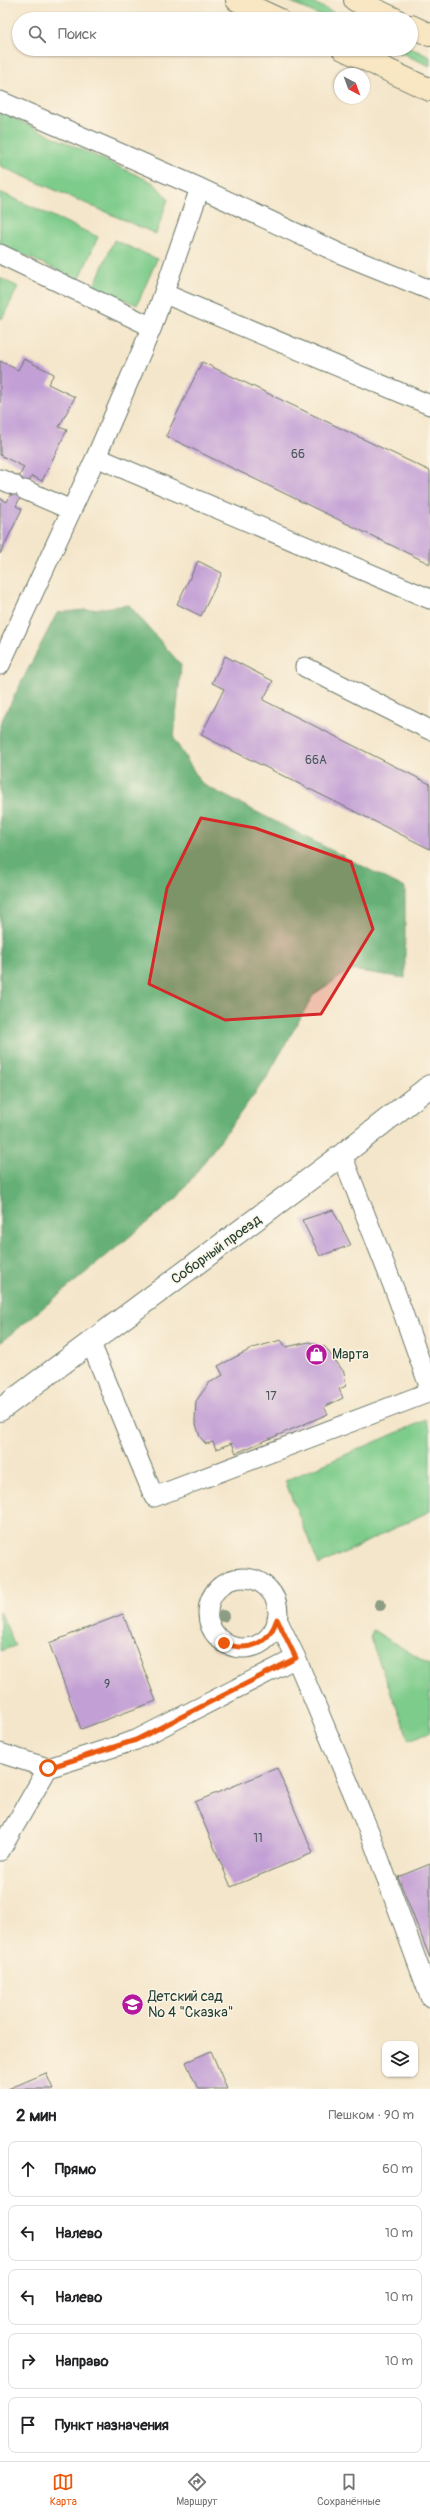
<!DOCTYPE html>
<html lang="ru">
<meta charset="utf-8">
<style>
body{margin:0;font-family:Pangolin,sans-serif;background:#f2f2f2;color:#202124}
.controls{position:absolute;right:12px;bottom:12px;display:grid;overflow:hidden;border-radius:8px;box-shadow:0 1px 3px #0004}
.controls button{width:36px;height:36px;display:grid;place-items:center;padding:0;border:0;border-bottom:1px solid #e0e0e0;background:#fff;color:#202124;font:20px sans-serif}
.compass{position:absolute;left:334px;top:68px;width:36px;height:36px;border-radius:50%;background:#fff;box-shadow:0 1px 3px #0004;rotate:139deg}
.stop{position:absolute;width:12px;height:12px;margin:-9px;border:3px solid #ea580c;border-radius:50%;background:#fff}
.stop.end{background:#ea580c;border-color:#fff;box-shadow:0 1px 4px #0008}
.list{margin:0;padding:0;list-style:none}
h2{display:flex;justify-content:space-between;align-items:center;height:52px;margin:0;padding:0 16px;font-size:17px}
h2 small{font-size:13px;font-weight:400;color:#757577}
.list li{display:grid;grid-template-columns:26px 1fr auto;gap:12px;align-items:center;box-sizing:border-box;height:56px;margin:0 8px 8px;padding:0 8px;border:1px solid #e0e0e0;border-radius:8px}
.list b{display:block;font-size:15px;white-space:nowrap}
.list em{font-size:13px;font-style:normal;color:#757577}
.icon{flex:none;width:22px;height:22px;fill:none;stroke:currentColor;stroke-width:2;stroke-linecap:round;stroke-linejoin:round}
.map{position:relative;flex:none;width:430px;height:2089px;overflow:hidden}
.search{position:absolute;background:#fff;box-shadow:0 1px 3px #0004;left:12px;right:12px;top:12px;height:44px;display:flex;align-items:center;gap:10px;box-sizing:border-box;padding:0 14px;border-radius:22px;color:#757577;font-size:15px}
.sheet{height:372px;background:#fff}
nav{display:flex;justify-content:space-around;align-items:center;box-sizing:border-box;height:56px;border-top:1px solid #e0e0e0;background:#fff;font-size:11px;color:#757577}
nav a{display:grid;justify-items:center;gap:2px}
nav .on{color:#ea580c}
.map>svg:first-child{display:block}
.green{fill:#7ecc8b;stroke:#4e8460}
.forest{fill:#66b077;stroke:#427656}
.building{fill:#c29fd5}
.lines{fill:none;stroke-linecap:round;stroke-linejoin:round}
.lane-casing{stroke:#6a7869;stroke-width:21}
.street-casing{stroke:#6a7869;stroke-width:24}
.secondary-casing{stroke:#6a7869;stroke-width:24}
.lane{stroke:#fff;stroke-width:19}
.street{stroke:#fff;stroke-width:22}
.secondary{stroke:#f9e7c3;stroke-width:22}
.tree{fill:#8c9d84}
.route{stroke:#ea580c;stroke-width:5}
.marked{fill:#d62828;fill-opacity:0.2;stroke:#d62828;stroke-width:3;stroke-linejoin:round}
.labels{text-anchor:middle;stroke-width:3;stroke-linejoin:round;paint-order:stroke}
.number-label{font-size:12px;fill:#48565c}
.street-label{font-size:14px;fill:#1f3d34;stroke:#fcf5e5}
.poi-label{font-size:14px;fill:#1f3d34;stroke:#fcf5e5;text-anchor:start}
</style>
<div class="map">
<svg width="430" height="2089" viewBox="0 0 430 2089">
<rect width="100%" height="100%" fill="#fcf5e5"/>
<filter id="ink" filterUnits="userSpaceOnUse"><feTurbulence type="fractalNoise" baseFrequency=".025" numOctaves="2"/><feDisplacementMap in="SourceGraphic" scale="8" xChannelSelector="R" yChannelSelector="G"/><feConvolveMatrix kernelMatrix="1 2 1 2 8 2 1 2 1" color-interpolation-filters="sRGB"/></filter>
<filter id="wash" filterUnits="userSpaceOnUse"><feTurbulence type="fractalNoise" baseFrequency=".012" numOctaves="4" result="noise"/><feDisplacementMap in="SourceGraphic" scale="16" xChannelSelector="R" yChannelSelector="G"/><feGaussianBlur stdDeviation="0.9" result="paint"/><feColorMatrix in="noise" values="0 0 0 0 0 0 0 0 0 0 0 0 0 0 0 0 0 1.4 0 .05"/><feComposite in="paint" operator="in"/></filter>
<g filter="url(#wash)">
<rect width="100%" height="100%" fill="#f4e6cb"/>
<path class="green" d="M287,0H308L347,19H327Z
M411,48L430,57V66L392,49Z
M0,112L154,183L168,199L156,234L0,166Z
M0,192L98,237L79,280L0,244Z
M114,240L157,259L137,305L94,286Z
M0,278L18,287L2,319L0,318Z
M426,1420L430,1430V1511L319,1565L285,1481Z
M0,1611L15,1646L0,1651Z
M373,1630L430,1665V1732L409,1740L370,1638Z"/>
<path class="forest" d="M129,605L181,665L174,739L202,784L405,888V978L351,970L314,994L267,1077L178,1197L0,1343V724L57,613Z"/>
<g id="blocks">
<path class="building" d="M24,359L54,374L48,384L75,397L59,427L67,430L42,481L32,476L16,506L22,509L0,554V498L7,502L24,467L0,455V361L18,370Z
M202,362L430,471V564L166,436Z
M198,561L222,573L201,616L177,604Z
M225,656L273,681L263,700L430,784V849L201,735L224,689L212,683Z
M333,1210L351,1245L320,1256L302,1220Z
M281,1340L286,1347L309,1342L325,1347L344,1372L346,1386L339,1389L343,1398L324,1407L328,1414L236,1453L232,1443L216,1449L213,1442L206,1444L200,1437L195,1421L196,1401L209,1383L223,1375L218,1366L253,1348Z
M123,1614L156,1701L81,1729L49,1643Z
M277,1768L313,1853L231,1887L195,1802Z
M430,1864V1958L398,1877Z
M211,2051L227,2089H198L186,2062Z
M46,2073L53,2089H8Z"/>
</g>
</g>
<g filter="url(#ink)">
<use href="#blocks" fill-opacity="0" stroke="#6a7869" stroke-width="1"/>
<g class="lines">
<defs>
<path id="lane" d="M0,101L200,188L341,254L430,290
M0,254L152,327
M165,294L430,405
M96,457L430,599
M0,479L14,485
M25,490L71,510
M0,665L96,457L152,327L200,188
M305,667L430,730
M342,1155L397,1296L430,1389
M90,1341L154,1497L430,1392
M208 1613a35 35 0 1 1 70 0a35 35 0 1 1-70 0Z
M277,1619L296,1658
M0,1753L48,1768L136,1740L296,1658L371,1836L430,1997
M0,1851L48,1768"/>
<path id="street" d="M0,1410L342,1155L430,1086"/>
<path id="secondary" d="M237,0L278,19
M355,0L395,19
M411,26L430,35
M343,49L430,90"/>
</defs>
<use href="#lane" class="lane-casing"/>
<use href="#street" class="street-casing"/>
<use href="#secondary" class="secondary-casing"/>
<use href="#lane" class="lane"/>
<use href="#street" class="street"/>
<use href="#secondary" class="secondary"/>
</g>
<g class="tree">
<circle cx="380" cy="1605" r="6"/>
<circle cx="223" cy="1616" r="6"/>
</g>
</g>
<g class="lines" filter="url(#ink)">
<path class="route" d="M48,1768L136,1740L296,1658L277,1619C269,1644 248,1653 224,1643"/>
</g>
<path class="marked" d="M201,818L255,828L351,862L373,929L321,1014L225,1020L149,984L167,888Z"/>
<defs>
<symbol id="shop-disc" viewBox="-11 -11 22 22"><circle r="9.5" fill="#b5179e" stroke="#fcf5e5"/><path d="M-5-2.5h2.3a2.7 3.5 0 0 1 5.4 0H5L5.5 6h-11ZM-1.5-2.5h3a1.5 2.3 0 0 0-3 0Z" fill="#fff"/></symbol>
<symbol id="school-disc" viewBox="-11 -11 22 22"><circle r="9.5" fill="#b5179e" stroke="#fcf5e5"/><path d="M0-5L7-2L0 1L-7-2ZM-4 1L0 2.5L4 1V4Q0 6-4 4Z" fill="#fff"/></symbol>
</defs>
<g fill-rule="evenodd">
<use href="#shop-disc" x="304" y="1342" width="25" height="25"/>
<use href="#school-disc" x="120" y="1992" width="25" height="25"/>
</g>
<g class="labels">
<g class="number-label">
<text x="298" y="458">66</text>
<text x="316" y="764">66А</text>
<text x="271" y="1400">17</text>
<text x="107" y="1688">9</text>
<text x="258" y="1842">11</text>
</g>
<g class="street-label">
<text transform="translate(216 1249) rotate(-36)" y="5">Соборный проезд</text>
</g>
<g class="poi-label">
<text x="332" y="1359">Марта</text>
<text x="148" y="2001">Детский сад<tspan x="148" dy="16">№ 4 "Сказка"</tspan></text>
</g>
</g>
</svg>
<div class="controls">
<button><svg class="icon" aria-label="layers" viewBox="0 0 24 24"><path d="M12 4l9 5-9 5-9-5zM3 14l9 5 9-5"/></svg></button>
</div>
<svg class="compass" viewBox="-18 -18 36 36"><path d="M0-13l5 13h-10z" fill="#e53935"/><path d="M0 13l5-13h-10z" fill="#757577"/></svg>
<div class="stop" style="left:48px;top:1768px"></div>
<div class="stop end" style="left:224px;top:1643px"></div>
<div class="search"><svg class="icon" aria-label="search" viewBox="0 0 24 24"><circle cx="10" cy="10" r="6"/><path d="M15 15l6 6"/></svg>Поиск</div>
</div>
<section class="sheet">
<h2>2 мин<small>Пешком · 90 m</small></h2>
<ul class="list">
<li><svg class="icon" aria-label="ahead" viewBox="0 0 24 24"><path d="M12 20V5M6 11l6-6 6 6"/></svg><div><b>Прямо</b></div><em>60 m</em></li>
<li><svg class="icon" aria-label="left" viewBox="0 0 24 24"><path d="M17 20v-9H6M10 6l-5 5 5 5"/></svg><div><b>Налево</b></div><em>10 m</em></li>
<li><svg class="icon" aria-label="left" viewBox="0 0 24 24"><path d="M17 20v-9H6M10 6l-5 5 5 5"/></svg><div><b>Налево</b></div><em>10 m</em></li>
<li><svg class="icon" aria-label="right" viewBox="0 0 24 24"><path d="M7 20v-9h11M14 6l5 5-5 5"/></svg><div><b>Направо</b></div><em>10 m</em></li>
<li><svg class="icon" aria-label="arrive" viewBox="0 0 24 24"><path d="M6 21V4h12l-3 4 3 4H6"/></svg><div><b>Пункт назначения</b></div></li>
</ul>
</section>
<nav>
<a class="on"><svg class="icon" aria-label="map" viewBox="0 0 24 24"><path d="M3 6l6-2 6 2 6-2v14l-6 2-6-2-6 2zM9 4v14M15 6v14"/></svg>Карта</a>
<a><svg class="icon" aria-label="directions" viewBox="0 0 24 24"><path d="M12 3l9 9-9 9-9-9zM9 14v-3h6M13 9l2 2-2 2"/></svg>Маршрут</a>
<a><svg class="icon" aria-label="saved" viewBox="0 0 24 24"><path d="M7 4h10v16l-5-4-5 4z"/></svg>Сохранённые</a>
</nav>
